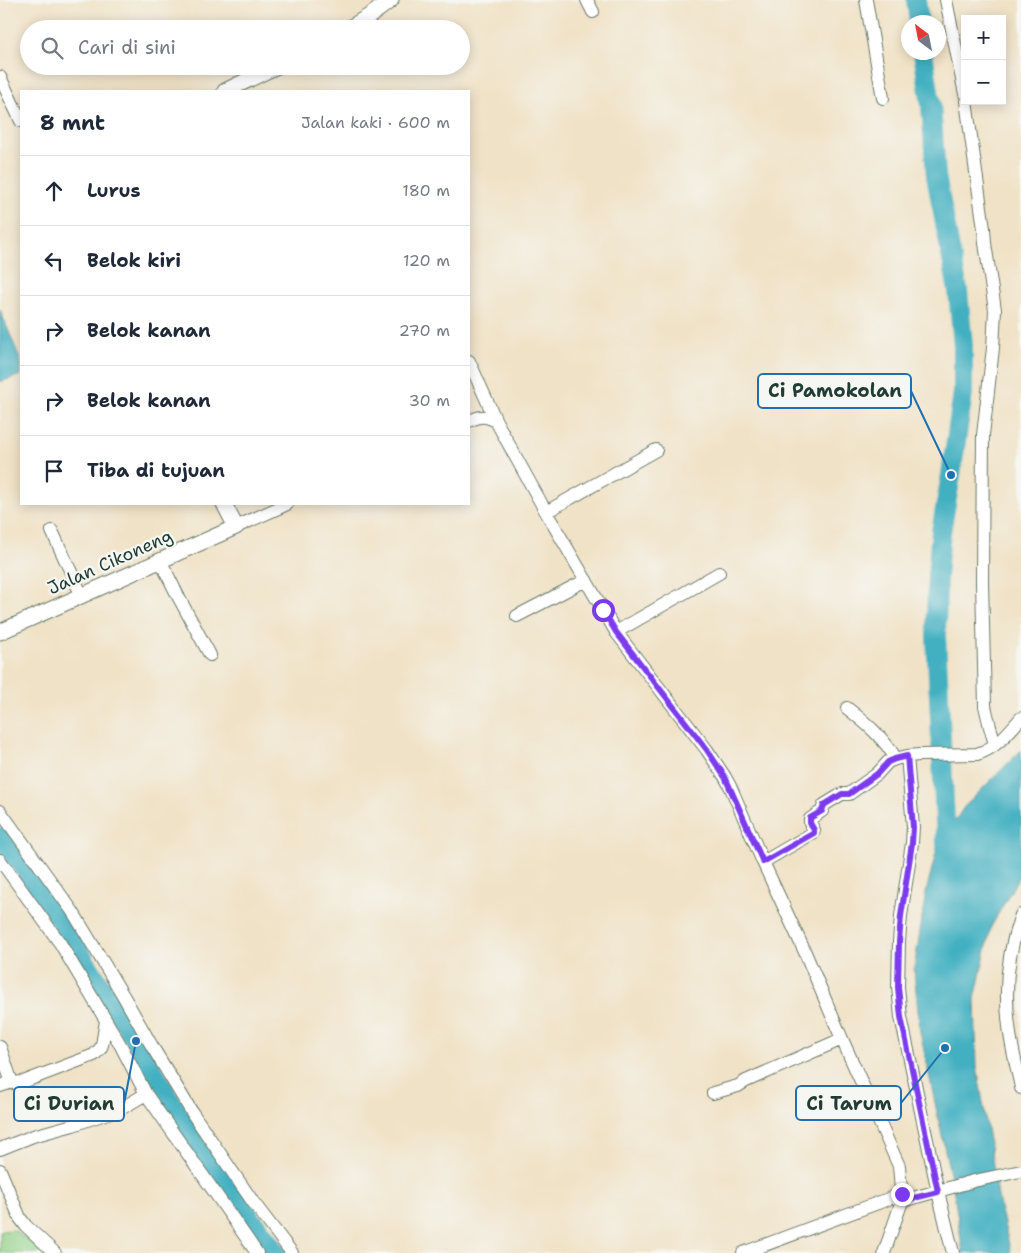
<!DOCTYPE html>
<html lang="id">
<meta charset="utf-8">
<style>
body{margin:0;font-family:"Shantell Sans",sans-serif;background:#f2f2f3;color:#1f2937}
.controls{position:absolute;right:15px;top:15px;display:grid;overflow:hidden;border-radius:0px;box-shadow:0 2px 12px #0003}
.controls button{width:45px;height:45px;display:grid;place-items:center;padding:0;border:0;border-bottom:1px solid #e0e1e3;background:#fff;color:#1f2937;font:25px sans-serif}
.compass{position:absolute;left:901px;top:15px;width:45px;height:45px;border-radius:50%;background:#fff;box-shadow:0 2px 12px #0003;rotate:328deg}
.stop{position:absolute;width:15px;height:15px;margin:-11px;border:4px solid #7c3aed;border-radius:50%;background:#fff}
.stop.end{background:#7c3aed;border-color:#fff;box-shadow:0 1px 5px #0008}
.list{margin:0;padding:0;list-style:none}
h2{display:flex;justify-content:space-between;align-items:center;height:65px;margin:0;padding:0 20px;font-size:21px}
h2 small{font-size:16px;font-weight:400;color:#747a83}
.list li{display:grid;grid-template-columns:32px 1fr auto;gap:15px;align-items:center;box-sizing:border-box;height:70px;padding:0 20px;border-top:1px solid #e0e1e3}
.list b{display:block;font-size:19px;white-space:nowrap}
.list em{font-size:16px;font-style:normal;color:#747a83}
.icon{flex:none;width:28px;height:28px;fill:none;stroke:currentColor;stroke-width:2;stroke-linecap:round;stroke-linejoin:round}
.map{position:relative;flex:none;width:1021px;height:1253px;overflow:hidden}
.search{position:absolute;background:#fff;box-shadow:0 2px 12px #0003;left:20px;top:20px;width:450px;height:55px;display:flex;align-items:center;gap:12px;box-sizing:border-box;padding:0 18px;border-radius:28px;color:#747a83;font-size:19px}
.panel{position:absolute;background:#fff;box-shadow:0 2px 12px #0003;left:20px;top:90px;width:450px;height:415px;border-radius:0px}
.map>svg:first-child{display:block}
.green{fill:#93d289;stroke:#59885e}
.water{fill:#43b0c1;stroke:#31767a}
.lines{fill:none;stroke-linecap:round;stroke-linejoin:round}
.river{stroke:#43b0c1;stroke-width:20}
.minor-casing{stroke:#687767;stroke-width:14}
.tertiary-casing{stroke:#687767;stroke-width:17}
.minor{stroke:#fff;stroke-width:12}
.tertiary{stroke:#fff;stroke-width:15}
.route{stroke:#7c3aed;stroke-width:6}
.labels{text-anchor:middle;stroke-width:4.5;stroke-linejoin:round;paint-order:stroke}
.street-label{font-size:18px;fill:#1f3d34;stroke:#f6f6f2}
.leader{fill:none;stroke:#1f6fb2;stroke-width:2}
.callout-dot{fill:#1f6fb2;stroke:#f6f6f2;stroke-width:2}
.callout{fill:#f6f6f2;stroke:#1f6fb2;stroke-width:2}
.callout-label{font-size:19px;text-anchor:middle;font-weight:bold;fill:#1f3d34}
</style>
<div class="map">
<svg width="1021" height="1253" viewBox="0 0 1021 1253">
<rect width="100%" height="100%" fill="#f6f6f2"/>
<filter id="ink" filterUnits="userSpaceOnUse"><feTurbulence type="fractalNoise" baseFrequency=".02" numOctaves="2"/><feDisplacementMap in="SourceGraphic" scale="10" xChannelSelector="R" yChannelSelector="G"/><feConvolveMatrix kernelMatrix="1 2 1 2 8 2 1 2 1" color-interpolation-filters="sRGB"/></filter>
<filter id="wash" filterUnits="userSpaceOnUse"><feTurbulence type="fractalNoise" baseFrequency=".0096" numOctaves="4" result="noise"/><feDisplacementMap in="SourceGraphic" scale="20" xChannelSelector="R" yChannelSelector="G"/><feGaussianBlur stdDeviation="1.12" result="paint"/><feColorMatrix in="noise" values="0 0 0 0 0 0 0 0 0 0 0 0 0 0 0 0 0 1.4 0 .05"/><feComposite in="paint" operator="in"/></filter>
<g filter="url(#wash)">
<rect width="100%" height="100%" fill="#f0e2c6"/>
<path class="green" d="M14,1230L45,1253H0V1231Z"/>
<path class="water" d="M0,310L21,361V375L0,382Z
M1021,750V873L991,927L975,999L977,1066L999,1202L1011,1253H963L954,1193L920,1032L914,970L926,892L937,849L964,807Z"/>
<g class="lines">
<path class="river" d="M916,0L919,22
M923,52L931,105L936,176L958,291L963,346V393L951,475L941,532L937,576L936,636L947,863
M0,837L38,887L136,1041L197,1146L277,1253"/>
</g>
</g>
<g filter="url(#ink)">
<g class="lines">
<defs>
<path id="minor" d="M587,0L593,12
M866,0L883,98
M946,0L965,94
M0,77L21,121
M966,101L984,229L985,243L995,310L993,348L983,435L982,582L985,706L990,727L995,744
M469,361L496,421
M469,421C480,416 484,415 496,421L546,512L616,632L707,750L725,777L731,788L763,862L804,950L842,1039L899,1166L902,1201L884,1253
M546,512L656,450
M236,527L287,504
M52,531L82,596
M160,560L179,598L210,655
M517,616L586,580
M616,632L719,573
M847,708C866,723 884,738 896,759
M0,811L73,912L124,997L153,1048L193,1114L253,1202L292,1253
M0,860L60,943L121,1046L146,1094L257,1253
M763,862L813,833L814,830L810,823V819L822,811L824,805L842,794H849L877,774L888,762L895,759L907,756
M1021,915C1008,951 1004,989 1009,1026C1011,1047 1017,1067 1021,1088
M0,1047L10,1077L9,1083
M0,1086L9,1083L23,1082L94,1055L100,1049L102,1045L106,1021
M713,1093L738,1086L746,1081L842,1039
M0,1149L33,1136L73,1125L122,1108L146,1094
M0,1170L20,1218L26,1226L55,1253
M902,1201L974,1181L1021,1171
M743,1253L902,1194
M953,1253L938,1192L901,1017L898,987L899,942L901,916L912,843L913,827L907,756L919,755L977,754C996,748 1009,732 1021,718"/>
<path id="tertiary" d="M348,29L371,15L391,0
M225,91L277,66
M0,632L236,527L224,504"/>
</defs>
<use href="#minor" class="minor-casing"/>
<use href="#tertiary" class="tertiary-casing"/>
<use href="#minor" class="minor"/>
<use href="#tertiary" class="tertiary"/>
</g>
</g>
<g class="lines" filter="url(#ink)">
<path class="route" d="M603,610L616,632L707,750L725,777L763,862L814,833V830L810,823V818L822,811L824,805L842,794H849L877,774L888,762L895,759L907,756L913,827L912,843L901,916L899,942L898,987L901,1017L938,1192L902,1201V1194"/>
</g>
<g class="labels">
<g class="street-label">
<text transform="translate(110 562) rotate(-24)" y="6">Jalan Cikoneng</text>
</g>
</g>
<path class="leader" d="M951 475L911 391M945 1048L901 1103M136 1041L124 1104"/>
<g class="callout-dot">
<circle cx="951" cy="475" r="5"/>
<circle cx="945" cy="1048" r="5"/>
<circle cx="136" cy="1041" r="5"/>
</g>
<g class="callout">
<rect x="758" y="374" width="153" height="34" rx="5"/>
<rect x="796" y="1086" width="105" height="34" rx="5"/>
<rect x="14" y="1087" width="110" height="34" rx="5"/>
</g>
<g class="callout-label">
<text x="835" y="397">Ci Pamokolan</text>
<text x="849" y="1110">Ci Tarum</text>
<text x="69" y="1110">Ci Durian</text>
</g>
</svg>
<div class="controls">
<button>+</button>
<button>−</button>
</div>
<svg class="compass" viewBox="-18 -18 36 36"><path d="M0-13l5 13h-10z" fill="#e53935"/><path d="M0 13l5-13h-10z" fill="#747a83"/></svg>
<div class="stop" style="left:603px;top:610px"></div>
<div class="stop end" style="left:902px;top:1194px"></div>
<div class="search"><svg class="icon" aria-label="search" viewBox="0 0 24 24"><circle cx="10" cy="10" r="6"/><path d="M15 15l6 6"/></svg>Cari di sini</div>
<section class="panel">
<h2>8 mnt<small>Jalan kaki · 600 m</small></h2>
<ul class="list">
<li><svg class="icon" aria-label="ahead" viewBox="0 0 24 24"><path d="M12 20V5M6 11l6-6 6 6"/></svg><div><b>Lurus</b></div><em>180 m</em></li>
<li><svg class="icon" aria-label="left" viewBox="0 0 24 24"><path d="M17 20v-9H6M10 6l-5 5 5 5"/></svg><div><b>Belok kiri</b></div><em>120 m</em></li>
<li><svg class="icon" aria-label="right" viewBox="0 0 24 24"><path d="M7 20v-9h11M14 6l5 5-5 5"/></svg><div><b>Belok kanan</b></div><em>270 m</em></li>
<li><svg class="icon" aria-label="right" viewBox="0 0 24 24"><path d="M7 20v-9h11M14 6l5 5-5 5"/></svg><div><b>Belok kanan</b></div><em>30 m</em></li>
<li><svg class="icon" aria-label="arrive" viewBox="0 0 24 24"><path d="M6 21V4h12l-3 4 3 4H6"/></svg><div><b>Tiba di tujuan</b></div></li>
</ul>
</section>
</div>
